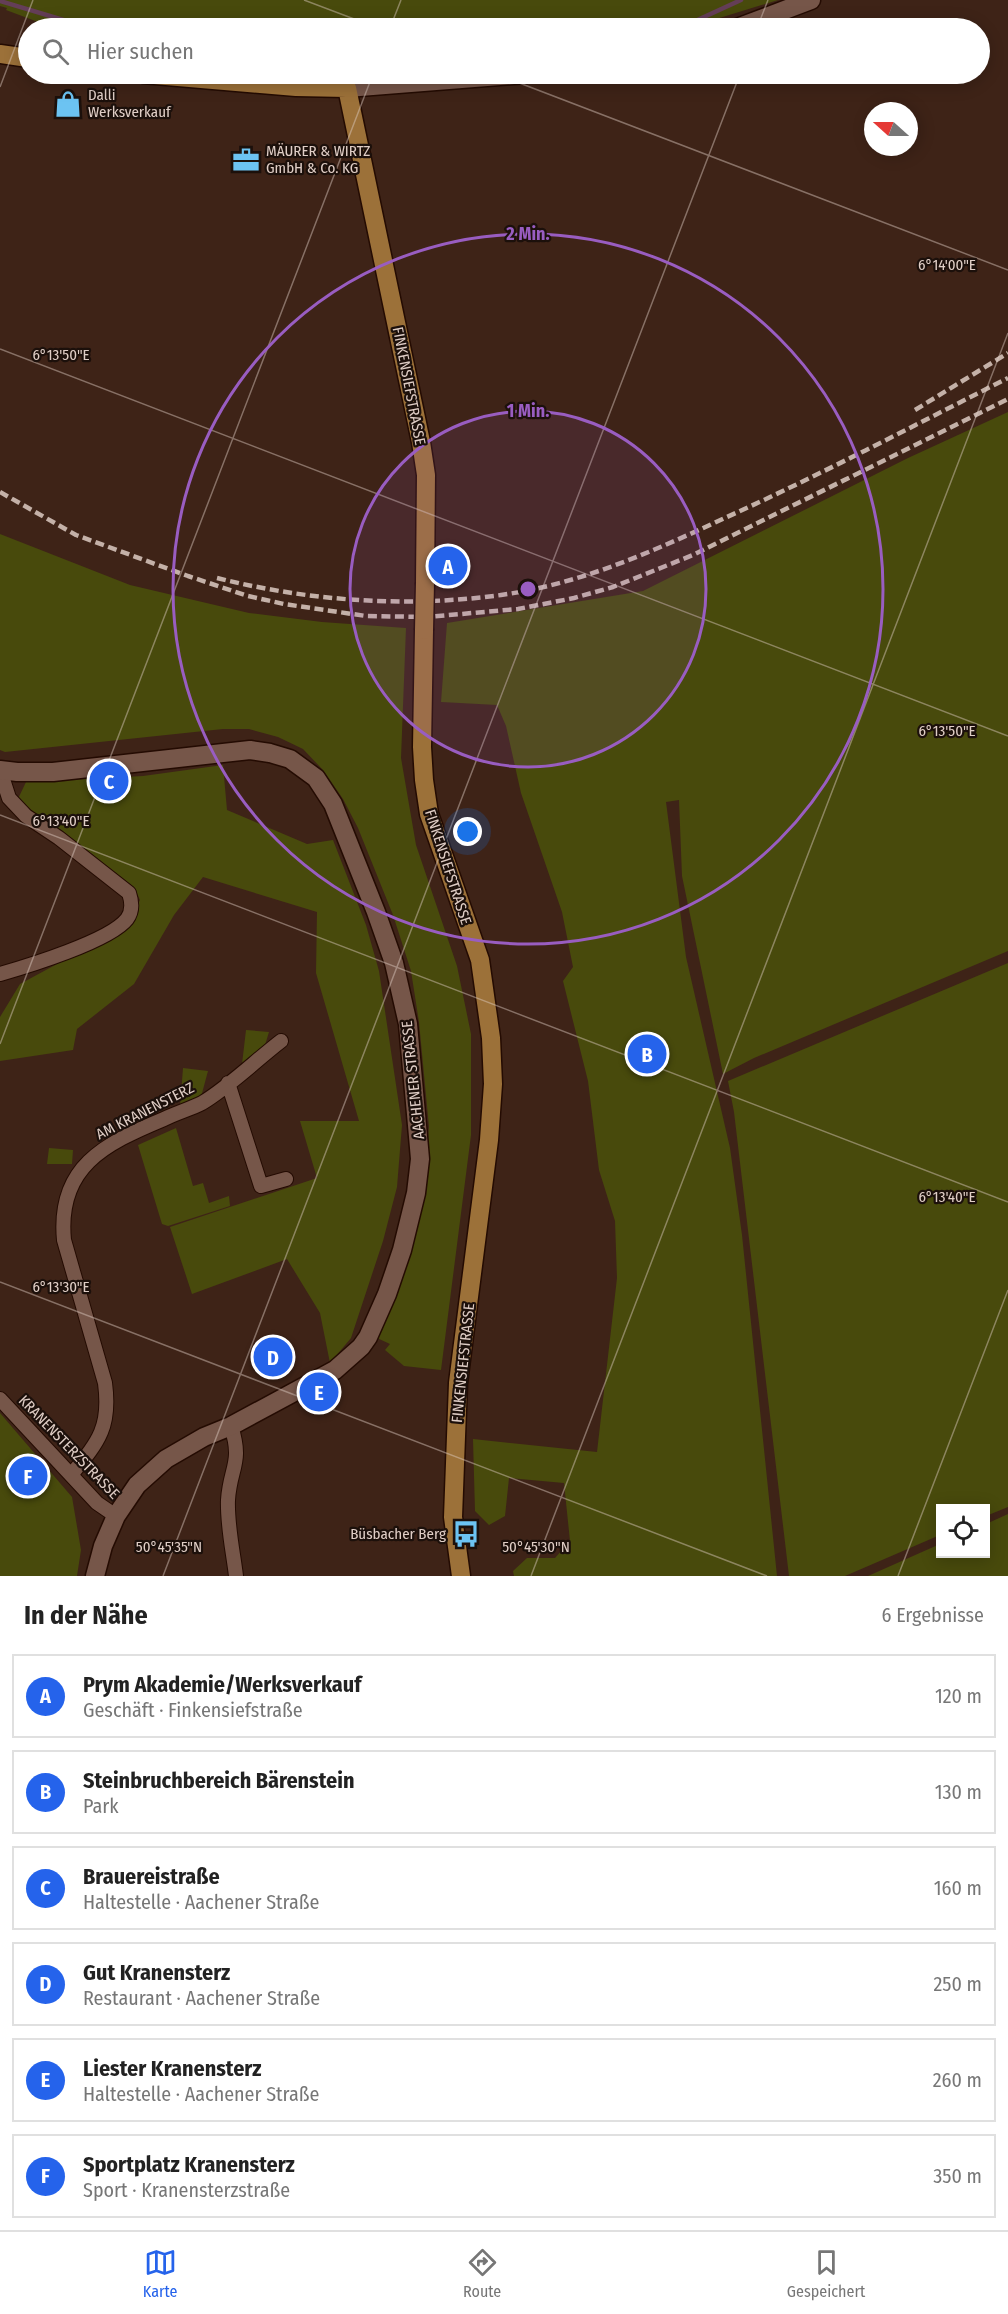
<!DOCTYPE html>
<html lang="de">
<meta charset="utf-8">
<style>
body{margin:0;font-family:"Fira Sans Condensed",sans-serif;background:#f2f2f2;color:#222}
.controls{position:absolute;right:18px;bottom:18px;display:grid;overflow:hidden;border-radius:0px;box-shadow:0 3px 15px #0003}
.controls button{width:54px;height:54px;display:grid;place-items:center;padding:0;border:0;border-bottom:2px solid #e0e0e0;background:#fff;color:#222;font:30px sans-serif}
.compass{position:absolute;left:864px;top:102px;width:54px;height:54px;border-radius:50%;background:#fff;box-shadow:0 3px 15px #0003;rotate:291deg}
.you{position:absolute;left:468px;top:832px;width:21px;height:21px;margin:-15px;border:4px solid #fff;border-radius:50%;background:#1a73e8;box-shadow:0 0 0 9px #1a73e833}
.badge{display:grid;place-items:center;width:39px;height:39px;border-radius:50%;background:#2563eb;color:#fff;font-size:20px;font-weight:700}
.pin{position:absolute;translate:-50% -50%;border:3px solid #fff;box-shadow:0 2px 6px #0006}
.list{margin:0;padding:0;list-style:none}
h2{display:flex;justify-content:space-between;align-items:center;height:78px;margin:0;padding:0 24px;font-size:26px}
h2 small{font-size:20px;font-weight:400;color:#767676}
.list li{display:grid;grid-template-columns:39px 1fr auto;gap:18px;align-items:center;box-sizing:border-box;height:84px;margin:0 12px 12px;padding:0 12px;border:2px solid #e0e0e0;border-radius:0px}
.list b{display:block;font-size:22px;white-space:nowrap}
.list p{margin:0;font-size:20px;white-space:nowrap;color:#767676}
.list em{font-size:20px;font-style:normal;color:#767676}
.icon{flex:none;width:33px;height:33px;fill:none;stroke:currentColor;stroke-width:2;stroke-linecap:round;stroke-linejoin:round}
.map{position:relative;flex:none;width:1008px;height:1576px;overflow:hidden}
.search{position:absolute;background:#fff;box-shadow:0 3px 15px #0003;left:18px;right:18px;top:18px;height:66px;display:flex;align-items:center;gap:15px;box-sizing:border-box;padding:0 21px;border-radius:33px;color:#767676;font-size:22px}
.sheet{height:654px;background:#fff}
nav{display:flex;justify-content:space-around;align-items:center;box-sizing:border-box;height:84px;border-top:2px solid #e0e0e0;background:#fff;font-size:16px;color:#767676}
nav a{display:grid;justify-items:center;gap:3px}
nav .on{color:#2563eb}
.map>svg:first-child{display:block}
.green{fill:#484a0c}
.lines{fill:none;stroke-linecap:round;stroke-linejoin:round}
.stream{stroke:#643e57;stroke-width:4.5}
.street-casing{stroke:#240b02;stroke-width:16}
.secondary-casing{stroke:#240b02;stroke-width:21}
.primary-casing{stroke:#240b02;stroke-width:21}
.street{stroke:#765649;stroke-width:14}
.secondary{stroke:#765649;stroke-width:18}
.primary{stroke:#9c7139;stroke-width:18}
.rail{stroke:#c4b1a8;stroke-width:4.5;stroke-dasharray:9 4.5;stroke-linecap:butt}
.primary-bridge-casing{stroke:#240b02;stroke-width:21;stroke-linecap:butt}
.primary-bridge{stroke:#9c7139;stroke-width:18}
.ticks{fill:none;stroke:#e0cec6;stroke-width:1.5;stroke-opacity:0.45}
.ring{fill:none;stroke:#995dc1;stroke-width:3}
.labels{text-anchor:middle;stroke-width:4.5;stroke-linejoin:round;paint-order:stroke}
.poi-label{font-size:15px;fill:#e0cec6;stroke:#1c100b;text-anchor:start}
.street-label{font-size:15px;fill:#e0cec6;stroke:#1c100b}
.ticks-label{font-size:15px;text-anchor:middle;fill:#e0cec6;stroke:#1c100b;stroke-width:4.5;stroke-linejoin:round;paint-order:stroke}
.centre{fill:#995dc1;stroke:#1c100b;stroke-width:3}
.ring-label{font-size:18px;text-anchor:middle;font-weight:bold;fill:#995dc1;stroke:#1c100b;stroke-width:4.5;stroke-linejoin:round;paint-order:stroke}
</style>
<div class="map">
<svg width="1008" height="1576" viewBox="0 0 1008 1576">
<rect width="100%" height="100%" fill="#3e2317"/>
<path class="green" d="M0,0H778L687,28H54L6,10L7,8L0,6Z
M1008,412V951L754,1058L723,1074L682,876L679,800L666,802L686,957L730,1148L742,1235L777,1576H514L513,1571L527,1558H555L570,1541L564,1483L509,1478L505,1516L489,1525L475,1511L473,1439L597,1452L617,1278L615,1221L599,1170L588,1081L563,981L573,967L562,912L521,793L506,726L497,705L441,702L447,623L643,591L908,458Z
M0,534L130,585L249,613L322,622L406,628L401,758L416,845L457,966L471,1034V1135L441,1370L404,1366L385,1350L390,1344L377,1338L423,1195L429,1127L419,1022L411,971L393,915L358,828L343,799L323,770L303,749L278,737L249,729H223L5,752L0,750Z
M223,765L227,810L307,844L333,840L366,925L379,971L402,1125L397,1187L383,1241L351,1338L330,1363L320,1313L287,1259L192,1294L170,1227L317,1178L300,1121H359L316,973L317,912L203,877L174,915L134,984L77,1029L73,1050L0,1061V1017L20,984L70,957L110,941L128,926L140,900L134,887L65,833L17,801L26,782L143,776Z
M1008,963V1507L986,1516V1508H940V1535L845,1576H789L734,1112L728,1081Z
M246,1030L269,1032L265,1045L242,1064Z
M183,1068L208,1071L201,1097L180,1107Z
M176,1128L193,1186L203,1183L209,1203L229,1196L230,1206L168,1226L162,1224L138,1145Z
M49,1148L73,1150L72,1164H47Z
M0,1413L72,1497L81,1550L77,1576H0Z
M1008,1514V1576H868L940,1544V1554H986V1524Z"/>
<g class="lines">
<path class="stream" d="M0,1L90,28
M680,28L741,0"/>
<defs>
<path id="street" d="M0,974C28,966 110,941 127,919C133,911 132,902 129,893L59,838L26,816L9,798L0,770
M228,1083L261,1186L286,1179
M0,1399L97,1503L116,1516
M231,1426C243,1463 230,1467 228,1500C227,1525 233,1551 236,1576
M71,1475C98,1442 111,1428 105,1383L64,1240C57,1167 104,1144 164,1119C176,1113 190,1109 202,1103C230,1086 255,1061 281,1041"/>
<path id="secondary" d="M737,28L811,0
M347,88L526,74
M0,770L17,772H53L250,750L270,753L290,759L316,778L333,804L376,912L394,963L408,1024L420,1159L416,1193L402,1250L387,1294L368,1337L361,1347L335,1370L231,1426L204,1437L166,1459L137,1485L116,1516L103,1546L95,1576"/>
<path id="primary" d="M0,54L28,58
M143,74L296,87L347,88L421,442L426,475L425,583
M424,630L422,747L424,780L429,814L480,960L491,1038L493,1084L489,1140L458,1383L453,1517L461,1576"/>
</defs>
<use href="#street" class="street-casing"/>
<use href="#secondary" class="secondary-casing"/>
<use href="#primary" class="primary-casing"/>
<use href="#street" class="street"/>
<use href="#secondary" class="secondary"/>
<use href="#primary" class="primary"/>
<path class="rail" d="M915,410L1008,353
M0,492L76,535L188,576L248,596L284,604L366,616L427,617L518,609L574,598L613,587L693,555L1008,399
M217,578C309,601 406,608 501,595C581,584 654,551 727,517C822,474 915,425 1008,378"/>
<defs>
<path id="primary-bridge" d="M424,630L425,583"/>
</defs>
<use href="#primary-bridge" class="primary-bridge-casing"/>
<use href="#primary-bridge" class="primary-bridge"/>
</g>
<path class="ticks" d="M304,0L378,28M390,28L401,0M757,28L768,0M496,74L1008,270M0,87L33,0M0,349L1008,736M0,815L1008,1202M0,1044L373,74M0,1282L767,1576M163,1576L740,74M531,1576L1008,333M898,1576L1008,1290"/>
<circle cx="528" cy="589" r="178" fill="#995dc1" fill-opacity=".12"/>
<g class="ring">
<circle cx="528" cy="589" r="178"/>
<circle cx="528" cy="589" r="355"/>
</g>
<defs>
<symbol id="shop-bare" viewBox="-9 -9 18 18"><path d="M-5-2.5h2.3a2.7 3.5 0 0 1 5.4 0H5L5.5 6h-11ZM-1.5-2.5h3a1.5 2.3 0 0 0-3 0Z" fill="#6cc3f2" stroke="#1c100b" stroke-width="2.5" paint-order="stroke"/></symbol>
<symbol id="office-bare" viewBox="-9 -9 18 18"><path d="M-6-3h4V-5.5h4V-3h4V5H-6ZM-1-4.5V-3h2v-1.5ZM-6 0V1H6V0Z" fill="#6cc3f2" stroke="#1c100b" stroke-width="2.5" paint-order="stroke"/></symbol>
<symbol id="bus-bare" viewBox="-9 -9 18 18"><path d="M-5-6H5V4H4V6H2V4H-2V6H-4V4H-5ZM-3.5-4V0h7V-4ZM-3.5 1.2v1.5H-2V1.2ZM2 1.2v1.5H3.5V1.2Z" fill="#6cc3f2" stroke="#1c100b" stroke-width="2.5" paint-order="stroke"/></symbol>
</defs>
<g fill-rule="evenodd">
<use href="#shop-bare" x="49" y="85" width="38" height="38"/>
<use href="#office-bare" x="227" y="141" width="38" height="38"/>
<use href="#bus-bare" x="447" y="1515" width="38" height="38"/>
</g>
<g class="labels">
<g class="poi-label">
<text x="88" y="100">Dalli<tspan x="88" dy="17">Werksverkauf</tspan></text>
<text x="266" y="156">MÄURER &amp; WIRTZ<tspan x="266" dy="17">GmbH &amp; Co. KG</tspan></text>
<text x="446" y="1539" text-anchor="end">Büsbacher Berg</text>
</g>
<g class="street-label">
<text transform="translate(409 386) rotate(79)" y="5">FINKENSIEFSTRASSE</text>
<text transform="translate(448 867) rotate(72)" y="5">FINKENSIEFSTRASSE</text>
<text transform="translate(413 1080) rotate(-96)" y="5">AACHENER STRASSE</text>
<text transform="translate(145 1111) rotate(-27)" y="5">AM KRANENSTERZ</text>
<text transform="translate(463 1363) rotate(-84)" y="5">FINKENSIEFSTRASSE</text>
<text transform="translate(69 1447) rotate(46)" y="5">KRANENSTERZSTRASSE</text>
</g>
</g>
<g class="ticks-label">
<text x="947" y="270">6°14'00"E</text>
<text x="61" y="360">6°13'50"E</text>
<text x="947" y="736">6°13'50"E</text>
<text x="61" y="826">6°13'40"E</text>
<text x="947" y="1202">6°13'40"E</text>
<text x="61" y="1292">6°13'30"E</text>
<text x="169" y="1552">50°45'35"N</text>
<text x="536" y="1552">50°45'30"N</text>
</g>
<circle cx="528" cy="589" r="9" class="centre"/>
<g class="ring-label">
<text x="528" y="240">2 Min.</text>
<text x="528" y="417">1 Min.</text>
</g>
</svg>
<div class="controls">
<button><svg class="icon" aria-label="locate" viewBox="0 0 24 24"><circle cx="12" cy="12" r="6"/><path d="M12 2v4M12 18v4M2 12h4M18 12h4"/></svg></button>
</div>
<svg class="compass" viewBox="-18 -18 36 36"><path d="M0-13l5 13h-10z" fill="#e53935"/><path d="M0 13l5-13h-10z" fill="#767676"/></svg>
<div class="you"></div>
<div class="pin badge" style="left:448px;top:566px">A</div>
<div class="pin badge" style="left:647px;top:1054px">B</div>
<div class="pin badge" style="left:109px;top:781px">C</div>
<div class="pin badge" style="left:273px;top:1357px">D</div>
<div class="pin badge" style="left:319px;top:1392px">E</div>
<div class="pin badge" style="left:28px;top:1476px">F</div>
<div class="search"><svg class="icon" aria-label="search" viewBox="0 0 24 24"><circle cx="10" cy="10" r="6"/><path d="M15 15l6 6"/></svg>Hier suchen</div>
</div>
<section class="sheet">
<h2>In der Nähe<small>6 Ergebnisse</small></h2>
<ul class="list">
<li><span class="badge">A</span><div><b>Prym Akademie/Werksverkauf</b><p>Geschäft · Finkensiefstraße</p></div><em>120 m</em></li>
<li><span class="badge">B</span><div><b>Steinbruchbereich Bärenstein</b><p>Park</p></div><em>130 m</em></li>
<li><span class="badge">C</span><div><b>Brauereistraße</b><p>Haltestelle · Aachener Straße</p></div><em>160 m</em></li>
<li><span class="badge">D</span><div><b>Gut Kranensterz</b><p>Restaurant · Aachener Straße</p></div><em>250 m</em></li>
<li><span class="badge">E</span><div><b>Liester Kranensterz</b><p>Haltestelle · Aachener Straße</p></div><em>260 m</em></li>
<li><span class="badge">F</span><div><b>Sportplatz Kranensterz</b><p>Sport · Kranensterzstraße</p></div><em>350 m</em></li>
</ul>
</section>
<nav>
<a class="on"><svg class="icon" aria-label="map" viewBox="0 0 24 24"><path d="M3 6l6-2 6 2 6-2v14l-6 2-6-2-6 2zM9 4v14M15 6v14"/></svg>Karte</a>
<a><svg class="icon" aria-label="directions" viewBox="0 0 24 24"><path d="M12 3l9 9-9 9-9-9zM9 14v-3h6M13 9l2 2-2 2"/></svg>Route</a>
<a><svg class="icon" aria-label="saved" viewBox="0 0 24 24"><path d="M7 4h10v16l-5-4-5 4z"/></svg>Gespeichert</a>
</nav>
